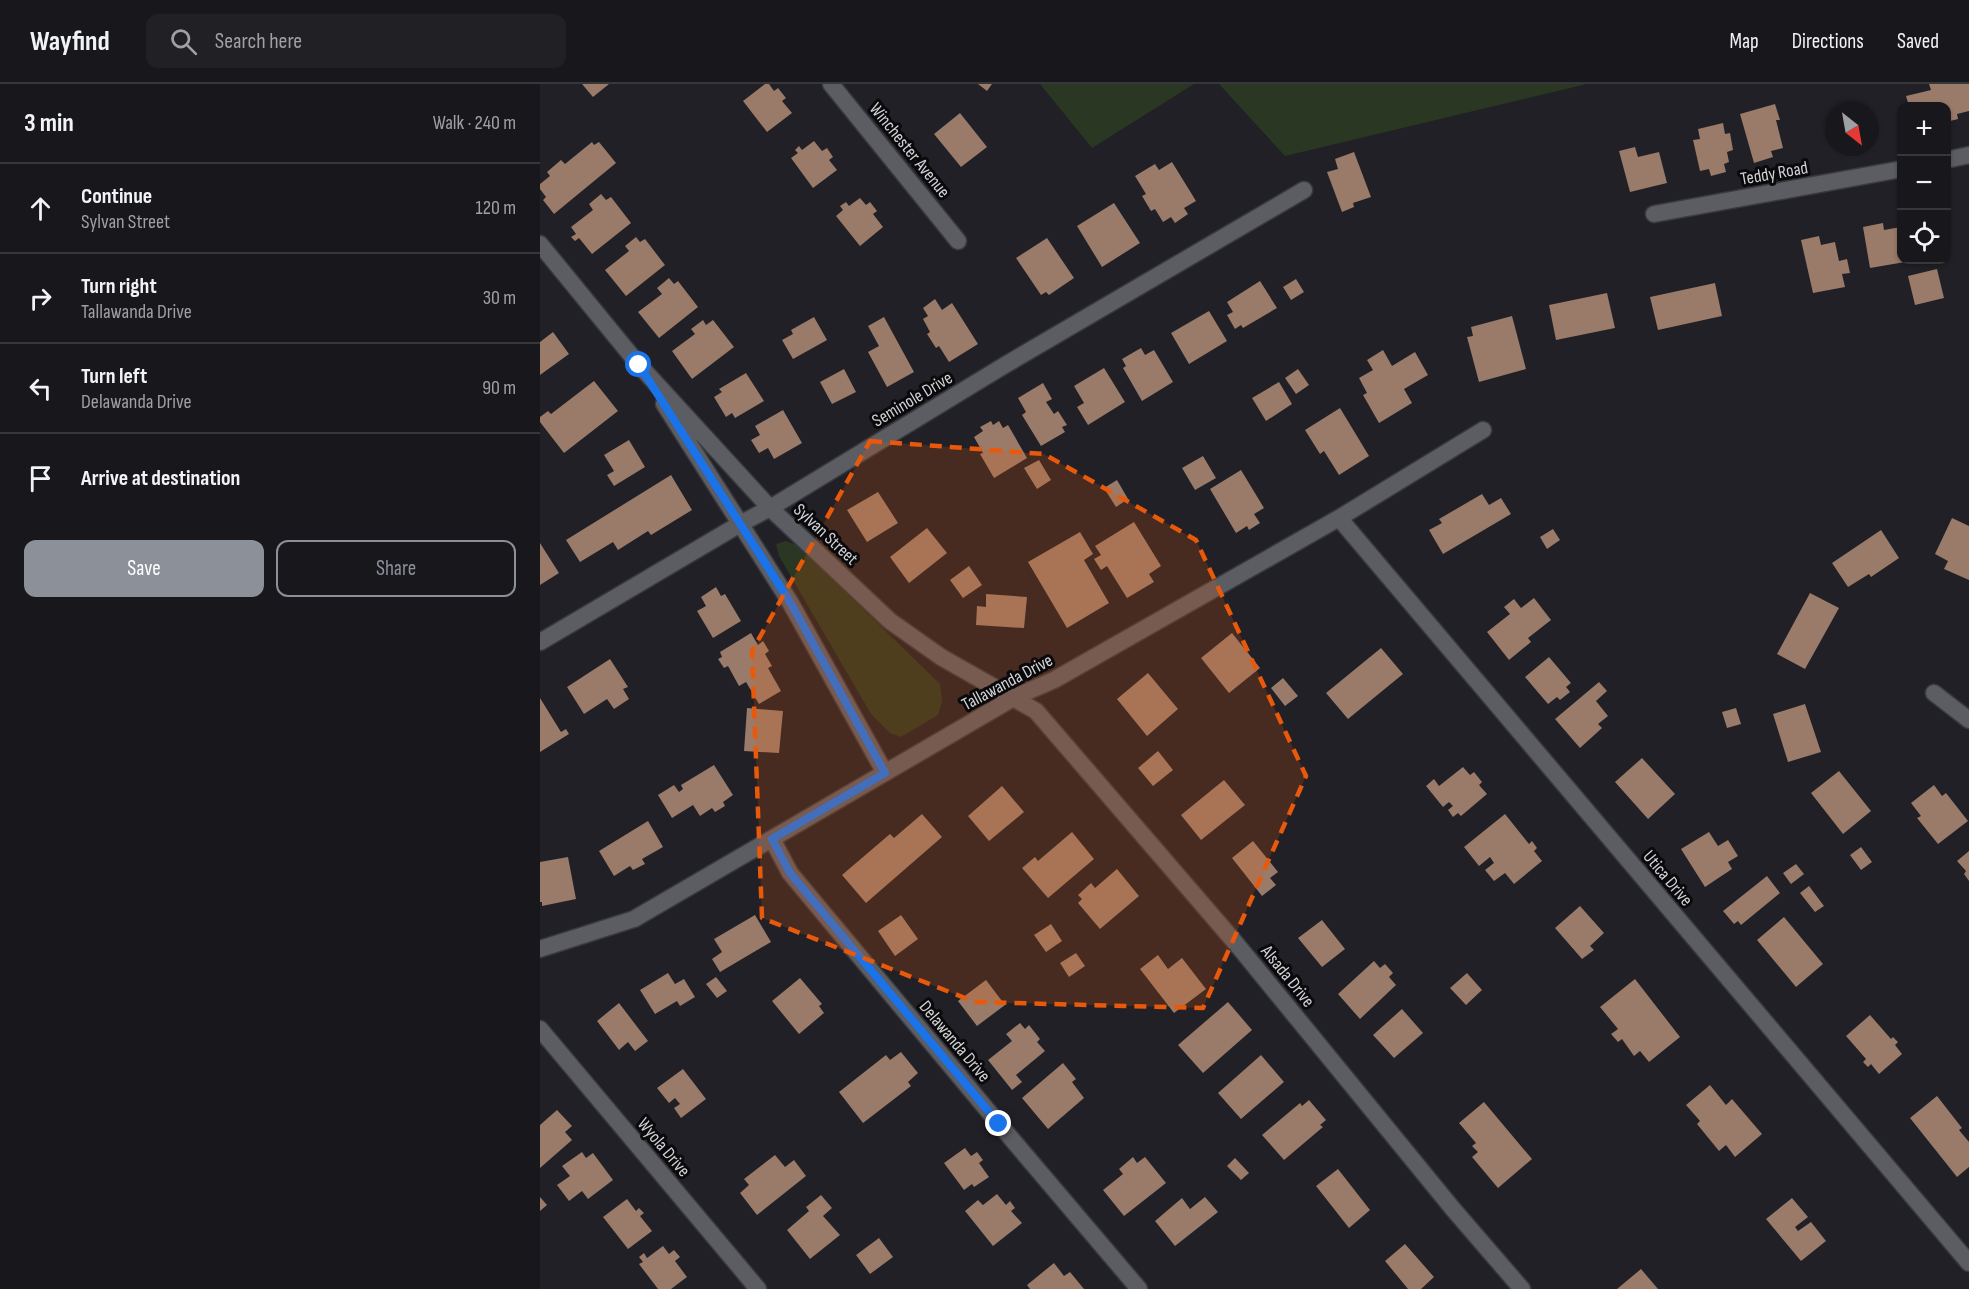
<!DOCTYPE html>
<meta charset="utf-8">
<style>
body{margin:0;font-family:"Sofia Sans Condensed",sans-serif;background:#212125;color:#f1f3f6}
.controls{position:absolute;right:18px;top:18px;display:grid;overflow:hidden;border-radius:12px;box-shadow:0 2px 4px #0004}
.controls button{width:54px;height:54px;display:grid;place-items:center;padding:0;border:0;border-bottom:2px solid #36373b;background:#18181c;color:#f1f3f6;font:30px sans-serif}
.compass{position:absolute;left:1285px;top:18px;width:54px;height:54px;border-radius:50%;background:#18181c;box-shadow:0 2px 4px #0004;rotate:149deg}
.stop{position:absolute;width:18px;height:18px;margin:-14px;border:4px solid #1a73e8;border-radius:50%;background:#fff}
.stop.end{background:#1a73e8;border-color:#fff;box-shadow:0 2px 6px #0008}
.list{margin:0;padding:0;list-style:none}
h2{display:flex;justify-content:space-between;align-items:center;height:78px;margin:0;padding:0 24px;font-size:26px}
h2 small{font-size:20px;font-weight:400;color:#9fa0a3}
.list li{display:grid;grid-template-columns:39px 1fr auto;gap:18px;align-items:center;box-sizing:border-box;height:90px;padding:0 24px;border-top:2px solid #36373b}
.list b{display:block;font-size:22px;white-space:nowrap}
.list p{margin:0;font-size:20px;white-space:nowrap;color:#9fa0a3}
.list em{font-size:20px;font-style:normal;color:#9fa0a3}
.actions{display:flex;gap:12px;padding:18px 24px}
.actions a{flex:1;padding:14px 0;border:2px solid #8c9099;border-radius:12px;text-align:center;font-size:21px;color:#8c9099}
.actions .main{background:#8c9099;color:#fff}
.icon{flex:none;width:33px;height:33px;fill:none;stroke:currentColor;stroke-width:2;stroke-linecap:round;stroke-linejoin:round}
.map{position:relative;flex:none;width:1429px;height:1205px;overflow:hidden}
header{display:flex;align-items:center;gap:36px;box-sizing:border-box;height:84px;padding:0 30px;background:#18181c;border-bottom:2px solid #36373b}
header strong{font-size:28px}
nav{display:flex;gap:33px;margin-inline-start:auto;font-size:21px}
.search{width:420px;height:54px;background:#212125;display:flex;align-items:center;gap:15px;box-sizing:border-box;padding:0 21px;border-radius:12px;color:#9fa0a3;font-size:22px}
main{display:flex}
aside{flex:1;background:#18181c}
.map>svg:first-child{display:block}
.green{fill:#293723}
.building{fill:#9a7a68}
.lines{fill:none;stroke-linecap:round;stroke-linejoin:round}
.minor-casing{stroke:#393a3f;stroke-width:19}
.minor{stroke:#5c5c63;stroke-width:16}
.route{stroke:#1a73e8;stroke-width:8}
.marked{fill:#e8590c;fill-opacity:0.2;stroke:#e8590c;stroke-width:4.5;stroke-dasharray:12 8;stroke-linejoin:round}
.labels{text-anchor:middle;stroke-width:6;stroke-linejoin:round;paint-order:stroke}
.street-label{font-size:18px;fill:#d3d3d7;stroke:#0a0a0c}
</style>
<header>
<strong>Wayfind</strong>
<div class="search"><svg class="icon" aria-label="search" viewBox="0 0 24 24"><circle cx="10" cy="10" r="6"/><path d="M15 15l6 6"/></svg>Search here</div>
<nav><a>Map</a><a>Directions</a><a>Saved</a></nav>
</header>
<main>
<aside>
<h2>3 min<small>Walk · 240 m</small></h2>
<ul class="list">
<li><svg class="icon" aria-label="ahead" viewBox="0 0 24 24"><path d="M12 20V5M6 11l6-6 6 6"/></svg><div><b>Continue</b><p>Sylvan Street</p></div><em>120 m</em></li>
<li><svg class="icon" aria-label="right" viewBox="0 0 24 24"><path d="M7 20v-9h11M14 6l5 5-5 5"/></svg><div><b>Turn right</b><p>Tallawanda Drive</p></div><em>30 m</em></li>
<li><svg class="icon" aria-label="left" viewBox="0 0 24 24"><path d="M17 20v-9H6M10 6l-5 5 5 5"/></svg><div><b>Turn left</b><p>Delawanda Drive</p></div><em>90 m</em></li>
<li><svg class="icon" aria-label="arrive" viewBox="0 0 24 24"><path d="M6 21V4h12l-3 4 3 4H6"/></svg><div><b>Arrive at destination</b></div></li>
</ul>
<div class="actions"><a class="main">Save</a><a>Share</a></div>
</aside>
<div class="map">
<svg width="1429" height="1205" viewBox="0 0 1429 1205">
<rect width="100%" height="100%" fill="#202026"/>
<path class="green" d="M500,0H654L552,64Z
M679,0H1047L745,72Z
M246,457L257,461L400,600L402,617L398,631L361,653L350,649L331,630L239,472L236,460Z"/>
<path class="building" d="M42,0H69L53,13Z
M225,0H229L234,7L238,4L246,14L242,17L252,29L227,48L203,17Z
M438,0H452L447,7Z
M1389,0H1429V27L1417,30L1418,35L1410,37L1409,31L1406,32V22H1369L1366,12L1391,6Z
M1235,20L1240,36H1236L1243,64L1231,67L1233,73L1214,79L1200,30Z
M420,29L447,63L421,83L394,50Z
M1183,39L1185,50L1190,49L1193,66L1187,68L1189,78L1184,80L1186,88L1171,92L1169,85L1160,87L1153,56L1160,55L1158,45Z
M274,57L282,67L287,64L293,73L289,76L297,86L273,104L251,74L258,69L255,66L259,62L262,66Z
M52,58L54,61L59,58L76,79L14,130L3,116L6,113L0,105V100L10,92L7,88L21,76L25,80Z
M1095,63L1098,73L1119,68L1127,99L1090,108L1079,67Z
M814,68L831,113L813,119L814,123L802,128L787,88L798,85L795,75Z
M632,78L656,117L644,124L648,130L635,139L631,133L623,138L615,125L611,127L602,112L606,110L595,92L615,80L619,86Z
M61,110L66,116L71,113L91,139L52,170L39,154L35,157L31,153L36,150L31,143L53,126L49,120Z
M320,114L326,121L330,118L337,127L333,130L343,143L320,162L296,132L303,126L300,122L306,118L309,122Z
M574,119L600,159L562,183L537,142Z
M1343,139L1344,146L1361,143L1362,176L1371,177L1330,184L1323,143Z
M1279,152L1281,161L1295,158L1299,177L1307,175L1310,189L1302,190L1305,203L1273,209L1261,156Z
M96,153L100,158L105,155L125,181L86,212L65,186L89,167L85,162Z
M507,154L534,194L509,211L506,208L501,211L476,174Z
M1397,185L1404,214L1375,221L1368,192Z
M129,194L134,200L138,197L158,223L119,254L98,228L122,210L117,204Z
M756,195L764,208L751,216L743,203Z
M720,197L737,224L703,244L701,241L695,245L687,231L693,228L687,218Z
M1175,199L1182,232L1118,246L1110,213Z
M1067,209L1075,244L1016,256L1009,221Z
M395,215L402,226L412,219L438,260L409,278L399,262L396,264L387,250L390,248L383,235L388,232L383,224Z
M669,227L687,257L649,280L631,249Z
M972,232L986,285L939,298L927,253L933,252L931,243Z
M274,233L287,256L253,275L242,256L253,250L251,246Z
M344,233L374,288L347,303L328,268L339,262L328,242Z
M163,236L166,241L173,236L194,263L152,295L132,267L155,250L151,245Z
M13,248L29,270L0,291V258Z
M601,264L605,271L614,266L633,298L602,317L583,284L586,282L582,275Z
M843,266L852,282L875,268L888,291L864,305L872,319L839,339L823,311L827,309L819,294L833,286L827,276Z
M564,284L585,318L548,341L537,323L544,319L534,302Z
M304,285L316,308L292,320L280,298Z
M758,285L769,301L756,310L745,294Z
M206,289L224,317L195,334L192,329L186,333L174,313L182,308L179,305Z
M54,297L78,327L24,369L0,338V333L8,327L11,330Z
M739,298L752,320L726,337L712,314Z
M503,299L512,315L506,318L514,330L518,327L527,341L522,343L525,348L501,362L482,331L486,328L478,314Z
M800,324L829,372L799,391L784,367L780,370L765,346Z
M243,326L262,359L234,375L228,364L219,369L211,356L220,351L215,342Z
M451,337L453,341L459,337L463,344L468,341L487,374L454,394L440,370L443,369L434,353L443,347L440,343Z
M89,356L105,383L74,402L67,391L74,387L64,371Z
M663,372L676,394L655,406L642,384Z
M499,376L511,396L497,405L484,384Z
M701,386L724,424L714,430L720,439L709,446L707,442L696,449L670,405Z
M131,391L152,426L111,451L108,447L78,466L73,458L40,478L26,456Z
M577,396L588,415L576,423L564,404Z
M338,408L358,439L327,458L307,426Z
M942,410L949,421L961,414L971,430L903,470L889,446L902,439L899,435Z
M1412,434L1429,442V496L1404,485L1408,477L1395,470Z
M594,438L621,482L609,490L614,498L587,514L567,482L561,486L554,475L561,471L555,462Z
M387,444L407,469L369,499L350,473Z
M1013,445L1020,456L1007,465L1000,453Z
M1341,446L1359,474L1331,493L1329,490L1308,503L1292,479Z
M540,448L553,470L544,476L569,519L527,544L488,478Z
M0,459L19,489L0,501Z
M429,482L442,501L423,514L410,496Z
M176,503L181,512L185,510L201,537L173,554L157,527L166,522L161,513Z
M1270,509L1299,524L1265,585L1237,570Z
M446,510L487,513L484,544L436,541L437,522L446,523Z
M994,514L1011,536L988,554L991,558L969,576L947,548L970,530L964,523L974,515L981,524Z
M211,549L218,561L223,557L229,567L225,570L232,582L228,584L241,607L219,620L206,598L199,602L188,582L184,584L178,575L182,573L180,568Z
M692,549L720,584L689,609L661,574Z
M841,564L863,590L808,635L786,609Z
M1009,573L1031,599L1026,603L1030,608L1020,616L1017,613L1008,620L985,593Z
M70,575L88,603L83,605L89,615L74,625L67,615L44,630L27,603Z
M608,589L638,625L607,652L577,615Z
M743,594L758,612L745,622L731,604Z
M1059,598L1067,607L1056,617L1068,632L1058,640L1062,644L1040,664L1015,635Z
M0,614L21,648L26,645L29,650L0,668Z
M1265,620L1281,668L1248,678L1233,630Z
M207,624L243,627L239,669L204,667Z
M1196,624L1201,640L1187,644L1182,628Z
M618,667L633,686L613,702L598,684Z
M1102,674L1135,710L1108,735L1075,698Z
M174,681L193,711L183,718L185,722L175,728L172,724L160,732L153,721L132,734L118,711L134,701L139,708L143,705L141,701Z
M923,683L930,691L934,688L942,698L939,701L947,710L921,732L918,729L913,733L908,726L913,722L909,718L903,723L886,702L894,695L899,702Z
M1299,687L1331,727L1303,750L1271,709Z
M684,696L705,721L661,756L641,731Z
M1394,701L1402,712L1406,709L1428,737L1398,760L1377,734L1381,732L1371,719Z
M462,702L484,728L449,757L428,732Z
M382,730L402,753L326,819L302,791L350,750L354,754Z
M965,730L989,760L992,757L997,764L994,767L1002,777L974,800L965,789L954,797L945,786L954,779L950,773L939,782L924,763Z
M108,737L123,763L102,775L105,780L93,786L90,782L74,792L59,767Z
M532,748L554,775L508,814L482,784L495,773L498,777Z
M1169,748L1178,762L1188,756L1198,772L1188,778L1192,785L1165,803L1141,765Z
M713,757L738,788L730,794L736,801L722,812L692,774Z
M1321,763L1332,778L1321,786L1310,771Z
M1429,767V797L1424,790L1426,787L1417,777Z
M28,773L36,815L2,822V818H0V778Z
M1256,780L1264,790L1251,800L1243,789Z
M577,785L599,812L560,845L538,819L542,815L538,811L551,799L555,804Z
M1227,792L1240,809L1201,841L1198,837L1194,840L1183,827Z
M1269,802L1284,822L1275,828L1260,809Z
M1040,822L1064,849L1050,862L1054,866L1042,875L1015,844Z
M215,831L231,858L180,888L172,875L182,868L174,855Z
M361,831L378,855L355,872L338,847Z
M1244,833L1283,880L1256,903L1217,856Z
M782,836L805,865L782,883L758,854Z
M511,840L522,857L506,868L494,851Z
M536,869L545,882L529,893L520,879Z
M618,871L628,885L642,874L666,905L634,929L600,885Z
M834,877L840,884L845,880L853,889L849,893L856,901L820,935L798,910Z
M128,889L135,900L144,895L155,913L140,922L137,917L115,930L100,906Z
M927,889L942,906L926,921L910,904Z
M176,893L187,907L177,914L166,900Z
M260,894L282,920L279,922L284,929L259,950L232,917Z
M1095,895L1140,953L1109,978L1100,967L1094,972L1082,955L1078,958L1071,950L1078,945L1060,923Z
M446,896L465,921L437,942L418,917Z
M688,918L712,946L663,989L638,961Z
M79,919L108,957L95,967L88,958L79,966L57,937Z
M862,925L883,949L854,974L833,951Z
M1330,931L1351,955L1353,953L1358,958L1355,961L1362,970L1339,990L1331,980L1328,983L1323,978L1326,975L1306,952Z
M480,939L485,945L489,941L500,955L497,958L505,967L476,991L482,998L472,1006L448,976L472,957L466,950Z
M361,968L378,989L368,998L371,1002L323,1039L299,1008L346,971L350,976Z
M721,971L744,998L701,1035L678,1009Z
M523,979L536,995L532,998L544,1014L508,1045L482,1014Z
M143,985L166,1015L141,1034L134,1024L140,1020L135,1014L129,1019L117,1004Z
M1170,1001L1186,1021L1192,1015L1222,1050L1195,1073L1186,1061L1179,1067L1157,1040L1160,1037L1146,1021Z
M1397,1012L1422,1044L1419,1046L1429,1058V1083L1417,1093L1370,1034Z
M769,1016L786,1036L780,1041L783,1043L744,1076L722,1051L760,1019L762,1022Z
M944,1018L992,1075L958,1104L932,1073L938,1068L932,1062L936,1059L919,1039Z
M17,1026L32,1042L25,1048L32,1056L0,1084V1041Z
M425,1064L431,1072L437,1068L443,1076L439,1079L449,1093L434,1103L432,1100L424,1106L404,1079Z
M42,1068L46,1074L53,1069L73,1096L48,1115L42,1107L29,1117L17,1101L30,1092L22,1082Z
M235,1071L245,1083L254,1076L266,1092L217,1131L200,1109L209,1101L204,1095Z
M593,1073L597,1079L605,1073L626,1099L584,1132L563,1106L583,1090L579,1085Z
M695,1074L709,1089L701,1096L687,1082Z
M798,1085L830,1126L809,1144L776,1102Z
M457,1110L466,1121L470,1117L475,1124L471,1127L482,1139L453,1162L425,1127L438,1116L443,1121Z
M281,1111L292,1124L283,1132L300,1151L270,1175L247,1146L269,1127L266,1123Z
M0,1113L7,1121L0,1127Z
M665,1113L678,1128L635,1162L615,1137L642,1114L650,1125Z
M1252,1114L1268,1133L1255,1143L1258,1147L1271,1138L1286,1157L1261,1177L1226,1135Z
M87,1115L96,1127L99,1124L104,1129L100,1132L112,1147L88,1165L63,1133Z
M339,1154L353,1173L330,1190L316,1171Z
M865,1160L894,1193L881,1205H868L845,1177Z
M123,1162L129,1170L134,1166L140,1173L135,1177L147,1193L131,1205H118L99,1180L103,1178L99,1173L104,1169L107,1174Z
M514,1179L524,1192L530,1188L544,1205H490L487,1201Z
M1101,1185L1118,1205H1077Z"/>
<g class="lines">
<defs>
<path id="minor" d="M291,0L418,157
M1406,76L1429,71
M1114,130L1362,85
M0,160L99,281L230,424L350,537L401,573L496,627L694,857L913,1125L982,1205
M124,320L250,518L345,689
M799,434L1429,1179
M0,558L200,440L230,424L465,281L764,106
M1394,609L1429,636
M232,755L250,789L459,1040L599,1205
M0,865L94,835L475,613L514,596L799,434L943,346
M0,945L218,1205"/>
</defs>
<use href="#minor" class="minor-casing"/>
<use href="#minor" class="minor"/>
</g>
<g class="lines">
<path class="route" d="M99,281L250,518L345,689L232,755L250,789L459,1040"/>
</g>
<path class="marked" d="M330,357L504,370L656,456L766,692L663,924L435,918L222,834L212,567Z"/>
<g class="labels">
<g class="street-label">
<text transform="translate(370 66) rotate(51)" y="6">Winchester Avenue</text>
<text transform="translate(1234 89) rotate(-10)" y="6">Teddy Road</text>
<text transform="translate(372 315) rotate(-31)" y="6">Seminole Drive</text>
<text transform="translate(286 450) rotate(43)" y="6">Sylvan Street</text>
<text transform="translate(467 598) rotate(-28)" y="6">Tallawanda Drive</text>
<text transform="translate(1128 794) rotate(50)" y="6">Utica Drive</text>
<text transform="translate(748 892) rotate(51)" y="6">Alsada Drive</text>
<text transform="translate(415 957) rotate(50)" y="6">Delawanda Drive</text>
<text transform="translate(124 1063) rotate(50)" y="6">Wyola Drive</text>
</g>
</g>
</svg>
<div class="controls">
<button>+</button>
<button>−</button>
<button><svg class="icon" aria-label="locate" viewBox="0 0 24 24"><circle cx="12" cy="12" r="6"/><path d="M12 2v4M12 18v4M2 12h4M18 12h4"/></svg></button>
</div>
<svg class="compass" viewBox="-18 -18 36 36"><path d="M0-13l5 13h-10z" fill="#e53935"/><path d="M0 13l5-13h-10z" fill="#9fa0a3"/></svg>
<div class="stop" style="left:99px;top:281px"></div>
<div class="stop end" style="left:459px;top:1040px"></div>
</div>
</main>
